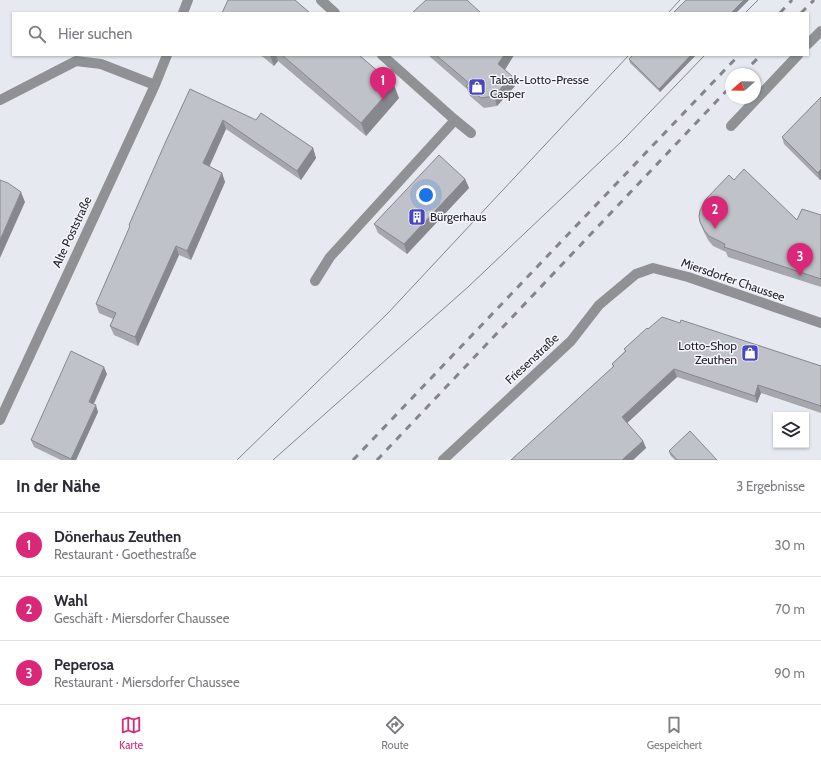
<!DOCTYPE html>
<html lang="de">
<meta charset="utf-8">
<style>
body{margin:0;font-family:Cabin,sans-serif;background:#f7f7f7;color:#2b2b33}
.controls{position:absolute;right:12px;bottom:12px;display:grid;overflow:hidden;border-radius:0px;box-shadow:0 1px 3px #0004}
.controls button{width:36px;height:36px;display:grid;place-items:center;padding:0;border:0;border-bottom:1px solid #e1e1e2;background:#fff;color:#2b2b33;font:20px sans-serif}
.compass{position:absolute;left:725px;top:68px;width:36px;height:36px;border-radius:50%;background:#fff;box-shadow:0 1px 3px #0004;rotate:250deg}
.you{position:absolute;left:426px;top:195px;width:14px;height:14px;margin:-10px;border:3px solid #fff;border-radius:50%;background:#1a73e8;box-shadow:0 0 0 6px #1a73e833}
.badge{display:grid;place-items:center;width:26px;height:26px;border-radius:50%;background:#db2777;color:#fff;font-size:13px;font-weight:700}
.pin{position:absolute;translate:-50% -33px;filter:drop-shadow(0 1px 2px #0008)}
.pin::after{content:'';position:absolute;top:21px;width:14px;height:12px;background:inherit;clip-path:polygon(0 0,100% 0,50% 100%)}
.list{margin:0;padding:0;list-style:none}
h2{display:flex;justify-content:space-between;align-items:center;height:52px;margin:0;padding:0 16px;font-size:17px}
h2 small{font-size:13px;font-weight:400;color:#7c7c81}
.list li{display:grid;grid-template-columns:26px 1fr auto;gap:12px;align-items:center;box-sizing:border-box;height:64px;padding:0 16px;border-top:1px solid #e1e1e2}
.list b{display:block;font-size:15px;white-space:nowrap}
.list p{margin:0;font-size:13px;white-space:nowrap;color:#7c7c81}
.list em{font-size:13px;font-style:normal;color:#7c7c81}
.icon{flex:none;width:22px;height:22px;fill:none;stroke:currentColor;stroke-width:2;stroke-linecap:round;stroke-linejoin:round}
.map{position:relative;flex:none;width:821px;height:460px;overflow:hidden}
.search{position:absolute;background:#fff;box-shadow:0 1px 3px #0004;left:12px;right:12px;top:12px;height:44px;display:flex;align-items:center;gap:10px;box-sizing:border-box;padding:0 14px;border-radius:0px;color:#7c7c81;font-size:15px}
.sheet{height:244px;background:#fff}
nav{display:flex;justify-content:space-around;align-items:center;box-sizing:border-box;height:56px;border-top:1px solid #e1e1e2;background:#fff;font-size:11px;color:#7c7c81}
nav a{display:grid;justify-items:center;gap:2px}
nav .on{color:#db2777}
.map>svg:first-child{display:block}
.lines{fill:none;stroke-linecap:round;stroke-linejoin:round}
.lane{stroke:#909194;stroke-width:10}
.street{stroke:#909194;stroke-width:10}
.tram{stroke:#84858a;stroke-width:1}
.rail{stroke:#84858a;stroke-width:3;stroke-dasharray:7 7;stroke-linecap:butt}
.wall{fill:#a5a7ad}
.shaded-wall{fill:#86888d}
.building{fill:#c0c2c9;stroke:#86888d}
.labels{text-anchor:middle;stroke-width:3;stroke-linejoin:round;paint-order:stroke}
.poi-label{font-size:12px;fill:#252528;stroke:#f5f6fe;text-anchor:start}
.street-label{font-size:12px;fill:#252528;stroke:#f5f6fe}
</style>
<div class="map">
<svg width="821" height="460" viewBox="0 0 821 460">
<rect width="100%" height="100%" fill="#e7e9f1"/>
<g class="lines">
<path class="lane" d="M315,281L330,257L455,120L471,133"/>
<path class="street" d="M321,0L335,13
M183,13L188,0
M808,44L821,31
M382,55L455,120
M0,100L76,61L101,64L155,85
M731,126L798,55
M0,420L155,85L167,55
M443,460L571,341L599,305L636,274L653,268L688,277L821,323"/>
<path class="tram" d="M668,13L680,0
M745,13L758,0
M237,460L388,313L629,55
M273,460L468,287L622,141L705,55"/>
<path class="rail" d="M780,13L792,0
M801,13L814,0
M742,74L761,55
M353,460L739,55
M377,460L731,86"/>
</g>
<path class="wall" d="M259,55H359L399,98L366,136L278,61L274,66L263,57Z
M428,55H514L505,70L515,86L497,106L484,108L470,96L467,89Z
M696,55L660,92L630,63L629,59Z
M190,89L313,148L316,158L301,180L226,129L209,166L222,173L225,182L191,260L179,255L138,346L114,335L110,326L113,319L99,313L96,304L130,227L129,225Z
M821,97V179L820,180L784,144L782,137Z
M465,179L469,188L407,254L378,233L374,224Z
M734,180L797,220L821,215V287L728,257L726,252L713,246L708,240L704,232L700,222Z
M680,323L821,366V413L761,393L757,403L677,377L627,423L643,441L646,448L633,460H511L613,367L612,364L625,351L624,349L648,329Z
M107,374L94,404L98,412L76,460H61L34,447L31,440Z
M669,451L717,460H675L670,455Z"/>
<path class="shaded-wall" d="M744,0H749L736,13H731Z
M270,55H276L278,61L274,66Z
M504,55H514L502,74L498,64Z
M691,55H696L660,92L659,89Z
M512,76L515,86L497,106L494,96Z
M394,85L399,98L366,136L361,123Z
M223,120L226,129L207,172L203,163Z
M313,148L316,158L301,180L297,171Z
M821,169V179L820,180L818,173Z
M222,173L225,182L191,260L187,251Z
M465,179L469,188L407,254L404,244Z
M21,192L25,202L0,258V240Z
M176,246L179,255L138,346L135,337Z
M104,367L107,374L91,409L89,402Z
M674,369L677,377L625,425L622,417Z
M758,385L761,393L757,403L755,396Z
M96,405L98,412L76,460H72L71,459Z
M643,441L646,448L633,460H622Z"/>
<path class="building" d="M228,0H295L310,13H222Z
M426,0H467L481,13H412Z
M686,0H744L731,13H673Z
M282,55H359L394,85L361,123Z
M436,55H504L498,64L512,76L494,96L481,98L466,86L469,83Z
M633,55H691L659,89L629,59Z
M190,89L256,120L261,113L313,148L297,171L223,120L203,163L222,173L187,251L176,246L135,337L110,326L116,313L96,304L130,226L129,225L166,141Z
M821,97V169L818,173L782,137Z
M439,155L465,179L404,244L374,224Z
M744,169L797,220L802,209L821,215V279L724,247L725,244L709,236L704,230L700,222L699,216L700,211L705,200L729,175L734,180Z
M0,180L8,183L21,192L0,240Z
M662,317L680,323L681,320L821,366V406L758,385L755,396L674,369L622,417L643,441L622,460H511L614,366L612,364L626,351L624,349L647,328L648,329Z
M71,351L104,367L89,402L96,405L71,459L31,440Z
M690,431L717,460H677L669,451Z"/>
<defs>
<symbol id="shop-square" viewBox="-11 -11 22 22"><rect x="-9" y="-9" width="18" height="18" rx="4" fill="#4a46bc" stroke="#f5f6fe"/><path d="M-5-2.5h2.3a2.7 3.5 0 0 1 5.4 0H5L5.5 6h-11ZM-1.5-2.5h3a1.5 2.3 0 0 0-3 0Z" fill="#fff"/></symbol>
<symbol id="building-square" viewBox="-11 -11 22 22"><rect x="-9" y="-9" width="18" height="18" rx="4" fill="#4a46bc" stroke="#f5f6fe"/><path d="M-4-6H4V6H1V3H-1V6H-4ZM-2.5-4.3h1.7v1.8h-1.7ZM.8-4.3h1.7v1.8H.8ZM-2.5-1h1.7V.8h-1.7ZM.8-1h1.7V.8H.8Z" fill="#fff"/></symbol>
</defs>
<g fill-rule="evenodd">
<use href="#shop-square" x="467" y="77" width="20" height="20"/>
<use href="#building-square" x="407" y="207" width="20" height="20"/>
<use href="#shop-square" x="740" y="343" width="20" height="20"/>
</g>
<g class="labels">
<g class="poi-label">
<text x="490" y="84">Tabak-Lotto-Presse<tspan x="490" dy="14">Casper</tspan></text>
<text x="430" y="221">Bürgerhaus</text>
<text x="737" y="350" text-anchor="end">Lotto-Shop<tspan x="737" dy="14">Zeuthen</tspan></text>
</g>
<g class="street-label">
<text transform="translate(72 232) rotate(-65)" y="4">Alte Poststraße</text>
<text transform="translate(733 280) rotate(19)" y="4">Miersdorfer Chaussee</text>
<text transform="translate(532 359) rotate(-43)" y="4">Friesenstraße</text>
</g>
</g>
</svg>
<div class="controls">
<button><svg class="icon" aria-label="layers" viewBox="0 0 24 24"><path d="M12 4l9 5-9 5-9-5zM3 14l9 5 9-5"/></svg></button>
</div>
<svg class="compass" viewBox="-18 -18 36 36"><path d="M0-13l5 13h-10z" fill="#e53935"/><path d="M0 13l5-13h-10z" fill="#7c7c81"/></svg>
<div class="you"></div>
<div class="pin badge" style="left:383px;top:100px">1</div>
<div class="pin badge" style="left:715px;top:229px">2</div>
<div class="pin badge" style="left:800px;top:276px">3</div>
<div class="search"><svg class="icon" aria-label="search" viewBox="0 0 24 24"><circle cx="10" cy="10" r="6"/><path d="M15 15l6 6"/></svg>Hier suchen</div>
</div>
<section class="sheet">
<h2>In der Nähe<small>3 Ergebnisse</small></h2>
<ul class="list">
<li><span class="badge">1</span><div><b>Dönerhaus Zeuthen</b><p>Restaurant · Goethestraße</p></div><em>30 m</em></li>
<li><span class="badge">2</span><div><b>Wahl</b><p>Geschäft · Miersdorfer Chaussee</p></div><em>70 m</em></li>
<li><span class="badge">3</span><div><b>Peperosa</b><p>Restaurant · Miersdorfer Chaussee</p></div><em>90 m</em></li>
</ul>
</section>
<nav>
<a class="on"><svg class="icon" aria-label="map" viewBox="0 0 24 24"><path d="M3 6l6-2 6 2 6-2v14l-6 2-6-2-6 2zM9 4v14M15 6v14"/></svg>Karte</a>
<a><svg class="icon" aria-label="directions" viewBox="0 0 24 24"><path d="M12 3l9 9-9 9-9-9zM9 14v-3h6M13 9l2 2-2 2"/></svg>Route</a>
<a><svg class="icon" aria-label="saved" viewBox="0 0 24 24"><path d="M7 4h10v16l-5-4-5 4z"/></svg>Gespeichert</a>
</nav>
